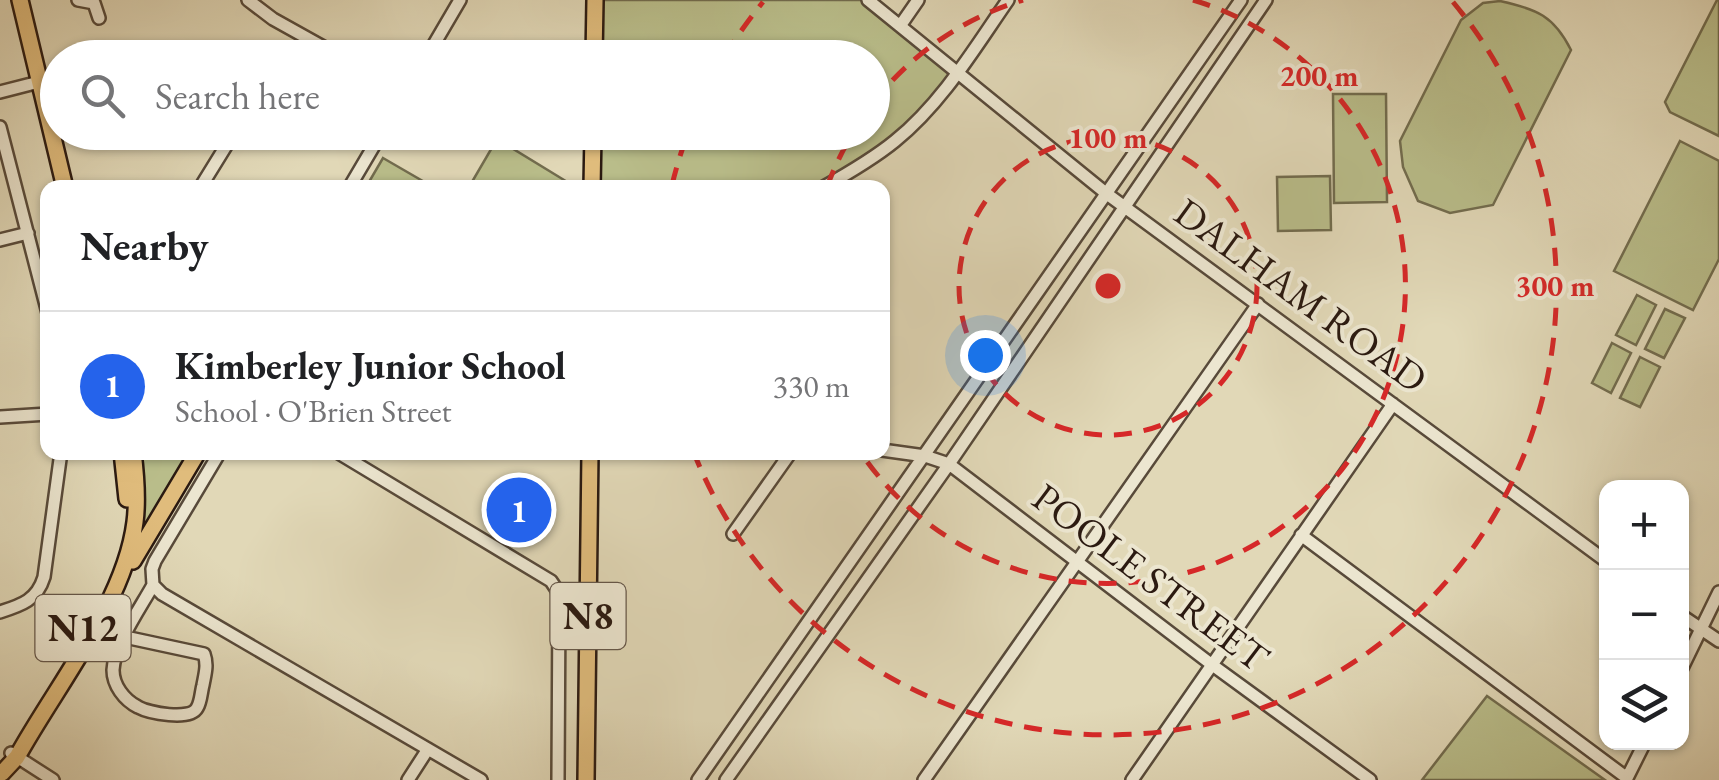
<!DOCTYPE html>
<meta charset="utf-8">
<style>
body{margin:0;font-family:"EB Garamond",serif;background:#f6f6f6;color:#202124}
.controls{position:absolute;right:30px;bottom:30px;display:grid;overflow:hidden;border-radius:20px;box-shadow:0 2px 8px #0004}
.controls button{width:90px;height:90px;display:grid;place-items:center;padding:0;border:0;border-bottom:2px solid #e0e0e0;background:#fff;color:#202124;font:50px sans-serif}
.you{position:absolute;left:985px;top:355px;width:35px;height:35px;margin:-25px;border:8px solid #fff;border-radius:50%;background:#1a73e8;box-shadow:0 0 0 15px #1a73e833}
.badge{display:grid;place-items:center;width:65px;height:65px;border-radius:50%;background:#2563eb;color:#fff;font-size:32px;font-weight:700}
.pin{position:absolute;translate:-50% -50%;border:5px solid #fff;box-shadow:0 2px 10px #0006}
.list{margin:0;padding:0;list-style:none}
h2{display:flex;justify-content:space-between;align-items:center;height:130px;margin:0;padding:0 40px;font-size:42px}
h2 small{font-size:32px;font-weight:400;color:#757577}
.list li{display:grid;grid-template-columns:65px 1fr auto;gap:30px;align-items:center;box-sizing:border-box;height:150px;padding:0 40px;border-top:2px solid #e0e0e0}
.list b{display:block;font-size:38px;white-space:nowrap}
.list p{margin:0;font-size:32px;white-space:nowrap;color:#757577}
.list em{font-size:32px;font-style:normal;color:#757577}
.icon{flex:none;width:55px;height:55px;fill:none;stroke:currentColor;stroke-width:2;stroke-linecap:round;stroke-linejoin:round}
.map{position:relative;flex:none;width:1719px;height:780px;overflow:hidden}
.search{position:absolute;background:#fff;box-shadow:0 2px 8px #0004;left:40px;top:40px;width:850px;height:110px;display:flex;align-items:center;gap:25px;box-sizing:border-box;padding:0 35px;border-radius:55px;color:#757577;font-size:38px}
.panel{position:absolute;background:#fff;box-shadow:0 2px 8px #0004;left:40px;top:180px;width:850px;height:280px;border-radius:20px}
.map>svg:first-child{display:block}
.green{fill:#b9bd8a;stroke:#726c4e;stroke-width:2.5}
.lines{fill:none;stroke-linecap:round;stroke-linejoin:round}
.minor-casing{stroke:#584a3a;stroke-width:16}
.highway-casing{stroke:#2b1a11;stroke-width:20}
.minor{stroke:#ece6d0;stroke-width:11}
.highway{stroke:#e0bc7c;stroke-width:15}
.ring{fill:none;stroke:#d62828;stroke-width:5;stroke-dasharray:18 12}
.labels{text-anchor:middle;stroke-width:8;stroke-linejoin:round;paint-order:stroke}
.shield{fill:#ece6d0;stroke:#65574a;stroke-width:2.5}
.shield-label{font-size:38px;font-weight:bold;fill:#2b1a11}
.street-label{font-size:40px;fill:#2b1a11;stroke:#ece6d0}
.centre{fill:#d62828;stroke:#ece6d0;stroke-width:5}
.ring-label{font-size:30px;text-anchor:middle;font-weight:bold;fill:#d62828;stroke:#ece6d0;stroke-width:8;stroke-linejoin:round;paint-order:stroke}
</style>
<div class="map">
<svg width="1719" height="780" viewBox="0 0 1719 780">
<rect width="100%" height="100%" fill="#e1d8b7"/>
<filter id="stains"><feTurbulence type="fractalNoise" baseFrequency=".002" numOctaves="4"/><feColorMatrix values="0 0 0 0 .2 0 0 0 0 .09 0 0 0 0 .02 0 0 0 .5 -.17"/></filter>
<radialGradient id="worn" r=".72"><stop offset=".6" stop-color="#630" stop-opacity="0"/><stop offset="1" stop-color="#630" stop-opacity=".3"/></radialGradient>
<path class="green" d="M600,0H866L957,73L925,112L825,187L599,188L600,133L872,132V58L600,57Z
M1717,0H1719V136L1670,112L1665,102Z
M1500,1C1537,9 1554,16 1571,50L1493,205L1450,213L1418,201L1403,167L1400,141L1461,20L1483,3Z
M1333,94H1386L1387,202L1334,203Z
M497,139L569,183L566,187H469Z
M1680,141L1719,161V259L1693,310L1614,271Z
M383,158L433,187H366Z
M1330,176L1331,230L1278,231L1277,177Z
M1637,295L1656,305L1636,345L1616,335Z
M1665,309L1685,318L1664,358L1645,349Z
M1612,343L1631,353L1611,393L1592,383Z
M1640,357L1660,367L1640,407L1620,398Z
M137,453H189L138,539Z
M1487,696L1605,780H1422Z"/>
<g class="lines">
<defs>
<path id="minor" d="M78,0L94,3L99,18
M248,0L273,19L343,58
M868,0L1107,194L1606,561
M900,26L918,0
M426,58L460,0
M0,92L39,82
M0,127L48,313
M200,188L229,141
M349,188L382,132
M822,188C847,174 873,159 895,141C942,103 974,49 1008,0
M0,240L28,233
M0,417L48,414
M882,450L925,456L949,464L1211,664L1370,780
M220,452L155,561L152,569L153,585L162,594L481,780
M337,452L551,581L557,590L559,598L558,780
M733,534L791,452
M1301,535L1627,778
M0,612C22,605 37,600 44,577L61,452
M1682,616L1719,641
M125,637L204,654C208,665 205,674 203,685C201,692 201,702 197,708C190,721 149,713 138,707C124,700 113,685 113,670C114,645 141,607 153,585
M1682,668L1719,592
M11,753L53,780
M408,780L428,749
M698,780L1241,0
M726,780L949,464L1266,0
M924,780L1258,304
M1132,780L1393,404
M1626,780L1645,742"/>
<path id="highway" d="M20,0L65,188
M594,58L595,0
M592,188L593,132
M122,452L127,499
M133,561L198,452
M2,773L17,757C56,686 125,602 135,522C138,499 136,476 133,452
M586,780L590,452"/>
</defs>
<use href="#minor" class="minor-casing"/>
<use href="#highway" class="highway-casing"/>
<use href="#minor" class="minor"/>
<use href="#highway" class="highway"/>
</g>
<g class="ring">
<circle cx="1108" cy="286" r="149"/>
<path d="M827 187A298 298 0 0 1 853 133M873 103A298 298 0 0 1 1023 0M1193 0A298 298 0 1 1 861 453"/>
<path d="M672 185A447 447 0 0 1 688 133M725 56A447 447 0 0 1 763 2M1453 2A447 447 0 1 1 694 453"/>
</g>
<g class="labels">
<g class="shield">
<rect x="550.5" y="583" width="75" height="66" rx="8"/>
<rect x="35.5" y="595" width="95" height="66" rx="8"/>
</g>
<g class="shield-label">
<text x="588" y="629">N8</text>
<text x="83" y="641">N12</text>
</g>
<g class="street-label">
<text transform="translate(1301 295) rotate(36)" y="14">DALHAM ROAD</text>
<text transform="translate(1151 577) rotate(37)" y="14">POOLE STREET</text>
</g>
</g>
<circle cx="1108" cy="286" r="15" class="centre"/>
<g class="ring-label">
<text x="1319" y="86">200 m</text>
<text x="1108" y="148">100 m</text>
<text x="1555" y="296">300 m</text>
</g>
<rect width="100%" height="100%" filter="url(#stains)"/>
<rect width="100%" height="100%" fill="url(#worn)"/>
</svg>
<div class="controls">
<button>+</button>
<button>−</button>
<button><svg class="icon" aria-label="layers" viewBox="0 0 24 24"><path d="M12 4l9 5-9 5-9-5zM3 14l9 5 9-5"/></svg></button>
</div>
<div class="you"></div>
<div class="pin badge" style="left:519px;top:510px">1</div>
<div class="search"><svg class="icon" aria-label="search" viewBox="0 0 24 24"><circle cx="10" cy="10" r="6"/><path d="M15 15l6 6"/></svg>Search here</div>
<section class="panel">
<h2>Nearby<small></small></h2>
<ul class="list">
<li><span class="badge">1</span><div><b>Kimberley Junior School</b><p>School · O'Brien Street</p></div><em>330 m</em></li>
</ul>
</section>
</div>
